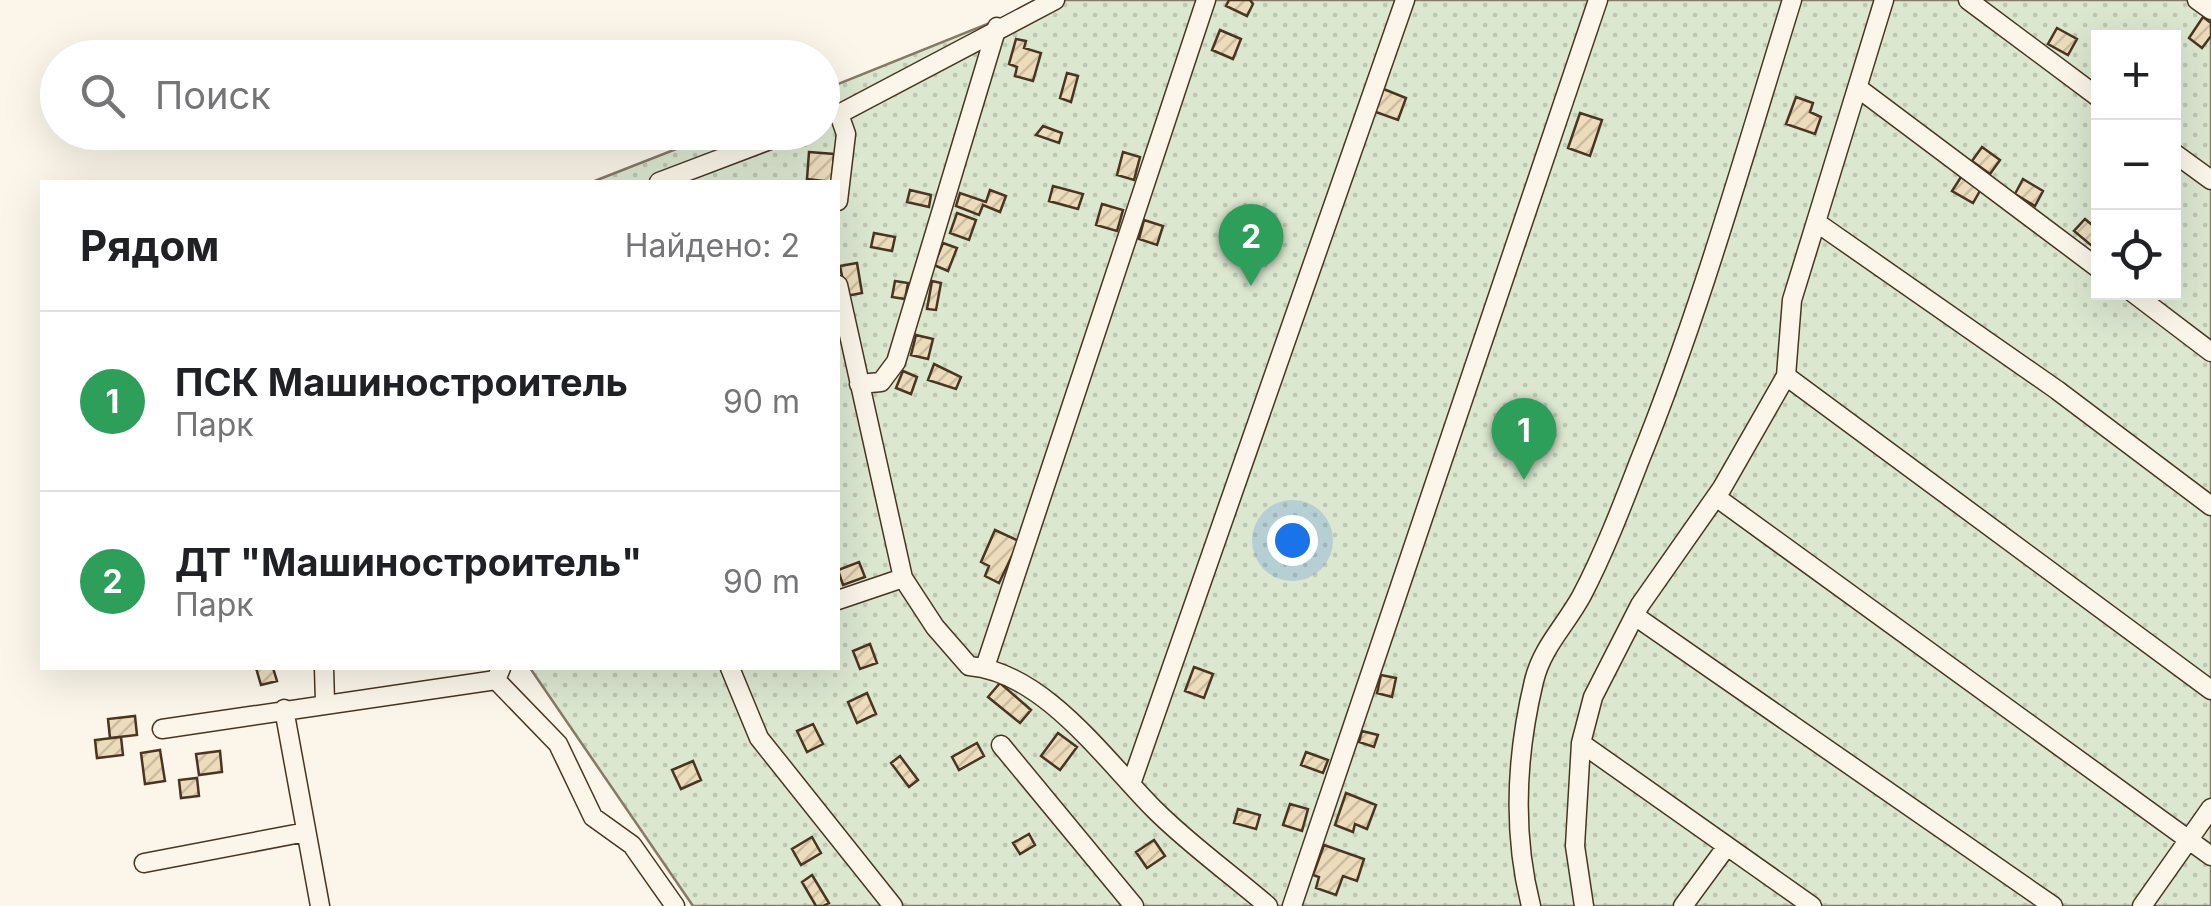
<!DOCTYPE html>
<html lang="ru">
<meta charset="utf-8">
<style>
body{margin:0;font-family:Inter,sans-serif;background:#f2f2f2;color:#202124}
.controls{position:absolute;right:30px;top:30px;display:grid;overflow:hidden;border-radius:0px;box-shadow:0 10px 40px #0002}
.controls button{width:90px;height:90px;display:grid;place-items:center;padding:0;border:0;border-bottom:2px solid #e0e0e0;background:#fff;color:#202124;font:50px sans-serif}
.you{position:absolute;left:1292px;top:540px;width:35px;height:35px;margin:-25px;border:8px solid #fff;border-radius:50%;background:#1a73e8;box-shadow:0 0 0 15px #1a73e833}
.badge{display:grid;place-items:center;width:65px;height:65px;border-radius:50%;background:#7c3aed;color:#fff;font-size:32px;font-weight:700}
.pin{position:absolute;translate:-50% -82px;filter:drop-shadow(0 2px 5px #0008)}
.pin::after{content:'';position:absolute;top:52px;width:35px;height:30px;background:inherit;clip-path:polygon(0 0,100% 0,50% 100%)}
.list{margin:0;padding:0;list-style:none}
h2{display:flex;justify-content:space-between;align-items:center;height:130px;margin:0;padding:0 40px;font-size:42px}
h2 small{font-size:32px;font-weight:400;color:#757577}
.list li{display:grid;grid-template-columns:65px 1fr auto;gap:30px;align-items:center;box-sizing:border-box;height:180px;padding:0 40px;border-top:2px solid #e0e0e0}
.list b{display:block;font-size:38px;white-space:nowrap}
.list p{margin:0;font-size:32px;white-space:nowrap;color:#757577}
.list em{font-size:32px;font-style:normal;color:#757577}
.icon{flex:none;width:55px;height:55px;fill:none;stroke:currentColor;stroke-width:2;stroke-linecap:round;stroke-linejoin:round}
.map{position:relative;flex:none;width:2211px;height:906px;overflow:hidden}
.search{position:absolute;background:#fff;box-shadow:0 10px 40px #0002;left:40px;top:40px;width:800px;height:110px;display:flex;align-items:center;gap:25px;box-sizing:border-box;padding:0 35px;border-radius:55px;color:#757577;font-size:38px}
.panel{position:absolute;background:#fff;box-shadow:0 10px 40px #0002;left:40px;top:180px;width:800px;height:490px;border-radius:0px}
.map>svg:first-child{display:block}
.garden{fill:url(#garden-dots);stroke:#887966;stroke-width:2.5;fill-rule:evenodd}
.building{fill:url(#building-hatch);stroke:#4a3520;stroke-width:2.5}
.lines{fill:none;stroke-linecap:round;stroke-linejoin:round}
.street-casing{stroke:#4a3520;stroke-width:21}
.street{stroke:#fbf6e9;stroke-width:18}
</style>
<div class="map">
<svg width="2211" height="906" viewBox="0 0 2211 906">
<defs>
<pattern id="garden-dots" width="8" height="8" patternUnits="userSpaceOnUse" patternTransform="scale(2.5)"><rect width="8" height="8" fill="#dce7d0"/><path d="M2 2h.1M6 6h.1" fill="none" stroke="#bec7b2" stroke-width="1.8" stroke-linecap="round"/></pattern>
<pattern id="building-hatch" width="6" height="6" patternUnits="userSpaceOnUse" patternTransform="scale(2.5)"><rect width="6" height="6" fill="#ecdcbc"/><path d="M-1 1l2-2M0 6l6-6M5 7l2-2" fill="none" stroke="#ccbda1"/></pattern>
</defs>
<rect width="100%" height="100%" fill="#fbf6e9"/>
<path class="garden" d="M1047,0H2211V906H693L530,668H838V182H592L717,133L822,132L823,90ZM2098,38H2174V292H2098Z"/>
<path class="building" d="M1229,0H1250L1253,4L1247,16L1226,6Z
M2203,17L2211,23V36L2202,48L2189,38Z
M2057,28L2077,39L2068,55L2048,44Z
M1220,30L1241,39L1233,59L1212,50Z
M1016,39L1026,41L1024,48L1041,53L1033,81L1015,76L1017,67L1009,64Z
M1067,73L1078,76L1071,102L1060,98Z
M1381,88L1406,98L1398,120L1373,111Z
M1796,97L1813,103L1810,112L1821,117L1815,134L1786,124Z
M1580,113L1602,120L1590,156L1568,148Z
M1043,126L1062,133L1059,143L1036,135Z
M1982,147L2000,160L1990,174L1972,161Z
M809,152L834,154L832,182L807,179Z
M1123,152L1140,157L1134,180L1117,175Z
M1961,177L1981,189L1973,203L1952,191Z
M2023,179L2043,191L2035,206L2015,194Z
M1053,186L1083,194L1078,209L1049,201Z
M910,190L931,195L929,207L907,202Z
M990,190L1006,196L1000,212L983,205L979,215L956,206L960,193L986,202Z
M1102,204L1123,210L1117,231L1096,225Z
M957,213L976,220L969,240L950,233Z
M2085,219L2098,230L2092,246L2074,231Z
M1144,220L1163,226L1157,245L1139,239Z
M874,233L895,237L892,251L871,247Z
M943,243L957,248L948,271L934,265Z
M857,263L862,293L846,296L840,266Z
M895,281L908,283L905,299L892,297Z
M932,281L941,283L936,310L927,309Z
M916,335L933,339L928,359L911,355Z
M934,364L961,377L956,389L928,380Z
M903,371L917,377L911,394L896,388Z
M995,530L1019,541L999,583L985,576L989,566L981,562Z
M859,562L865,577L843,585L838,570Z
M870,644L877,663L860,669L853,651Z
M1194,667L1213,674L1204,698L1185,691Z
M256,668H273L277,681L261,685Z
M1381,675L1396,678L1392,697L1377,693Z
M1000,683L1031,710L1020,723L988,697Z
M867,693L876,714L857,723L848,702Z
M135,716L137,735L110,738L108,719Z
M813,724L823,744L807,752L797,731Z
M1362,731L1378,735L1374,747L1359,742Z
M1058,733L1077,747L1060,770L1041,756Z
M121,737L123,755L97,758L95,740Z
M977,743L984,756L959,770L952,757Z
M160,750L165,781L145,784L141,753Z
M220,751L222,772L199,775L196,754Z
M1306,752L1328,760L1323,773L1301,765Z
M900,756L918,780L909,787L891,763Z
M693,761L701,780L681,789L672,770Z
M197,778L199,796L181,798L179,780Z
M1346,793L1376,805L1367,829L1355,824L1353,832L1335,825Z
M1290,804L1308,809L1302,831L1283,825Z
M1238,809L1260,815L1256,829L1234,823Z
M1029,834L1035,845L1020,854L1013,843Z
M812,837L821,853L801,865L792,849Z
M1154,840L1165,856L1147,868L1136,852Z
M1324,845L1364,859L1357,881L1343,876L1336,895L1316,888L1319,877L1313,875Z
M812,875L829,903L823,906H816L802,882Z"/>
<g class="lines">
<defs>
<path id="street" d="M1884,0L1816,222L2057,390L2211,506
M1968,0L2098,97
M2197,0L2211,10
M1858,88L2098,268
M2174,153L2211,180
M659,182L791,132
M838,201L846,134L839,114L1055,0
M838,285L903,578L935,627L969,666C1044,672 1105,760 1155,810C1190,845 1231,874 1268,906
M2132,292L2211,352
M1786,376L2211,690
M859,384L881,382L896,362L997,27
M1716,497L2211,856
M838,600L903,578
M1635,616L2053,906
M985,667L1206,0
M324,668L325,702
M730,668L759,738L893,906
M496,680L558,744L593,817L632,845L675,906
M284,709L320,906
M162,729L496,680L501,668
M1581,743L1812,906
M1001,745L1134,906
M1131,784L1405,0
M144,863L306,832
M1292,906L1598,0
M1531,906C1512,831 1516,756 1534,681C1542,647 1566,625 1582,595C1604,553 1622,506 1639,462C1700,312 1744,155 1792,0
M1584,906L1575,846L1581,743L1593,697L1640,605L1722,488L1786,376L1792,300L1816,222
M1683,906L1727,846
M2142,906L2211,808"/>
</defs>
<use href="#street" class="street-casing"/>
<use href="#street" class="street"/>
</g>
</svg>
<div class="controls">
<button>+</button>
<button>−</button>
<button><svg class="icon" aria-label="locate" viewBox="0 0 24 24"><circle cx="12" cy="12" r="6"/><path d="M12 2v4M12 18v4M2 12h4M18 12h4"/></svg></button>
</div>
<div class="you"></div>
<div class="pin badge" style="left:1524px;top:480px;background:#2e9e5b">1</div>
<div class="pin badge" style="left:1251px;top:286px;background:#2e9e5b">2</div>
<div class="search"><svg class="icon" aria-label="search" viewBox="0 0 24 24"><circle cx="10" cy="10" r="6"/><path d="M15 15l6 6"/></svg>Поиск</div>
<section class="panel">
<h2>Рядом<small>Найдено: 2</small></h2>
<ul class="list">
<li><span class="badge" style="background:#2e9e5b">1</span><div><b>ПСК Машиностроитель</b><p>Парк</p></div><em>90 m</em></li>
<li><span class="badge" style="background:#2e9e5b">2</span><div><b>ДТ &quot;Машиностроитель&quot;</b><p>Парк</p></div><em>90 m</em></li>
</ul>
</section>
</div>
